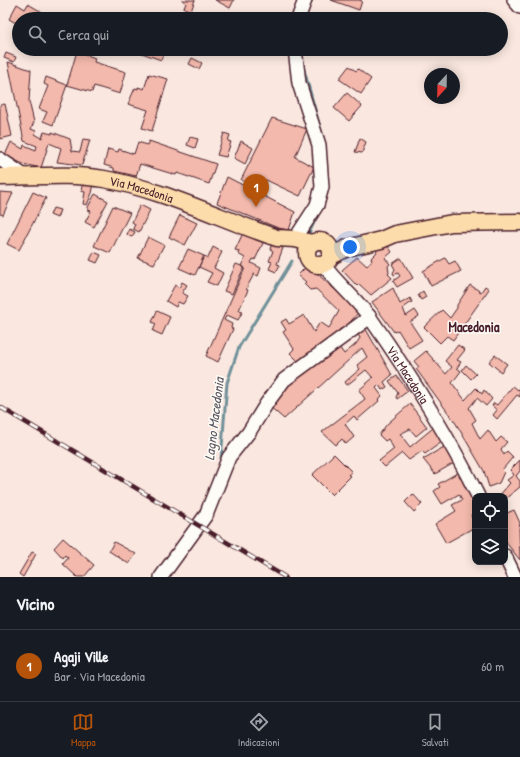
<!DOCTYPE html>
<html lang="it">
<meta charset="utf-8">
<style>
body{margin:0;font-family:"Patrick Hand",sans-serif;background:#242831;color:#f1f3f6}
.controls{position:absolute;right:12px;bottom:12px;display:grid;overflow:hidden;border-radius:8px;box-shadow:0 2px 10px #0003}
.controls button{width:36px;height:36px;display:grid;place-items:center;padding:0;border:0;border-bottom:1px solid #363941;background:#171b24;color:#f1f3f6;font:20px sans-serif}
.compass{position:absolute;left:424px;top:68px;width:36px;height:36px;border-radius:50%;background:#171b24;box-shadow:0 2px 10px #0003;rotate:202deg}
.you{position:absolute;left:350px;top:247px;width:14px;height:14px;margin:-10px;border:3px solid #fff;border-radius:50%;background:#1a73e8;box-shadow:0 0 0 6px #1a73e833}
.badge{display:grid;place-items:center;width:26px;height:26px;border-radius:50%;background:#b45309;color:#fff;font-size:13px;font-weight:700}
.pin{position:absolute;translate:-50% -33px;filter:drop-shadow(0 1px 2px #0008)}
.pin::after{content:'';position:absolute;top:21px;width:14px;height:12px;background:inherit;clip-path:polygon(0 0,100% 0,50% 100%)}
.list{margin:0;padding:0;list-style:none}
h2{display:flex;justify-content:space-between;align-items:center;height:52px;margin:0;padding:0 16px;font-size:17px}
h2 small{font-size:13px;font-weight:400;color:#9ea1a6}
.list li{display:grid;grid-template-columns:26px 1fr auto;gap:12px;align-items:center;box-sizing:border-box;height:72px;padding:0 16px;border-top:1px solid #363941}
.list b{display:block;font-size:15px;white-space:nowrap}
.list p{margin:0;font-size:13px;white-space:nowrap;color:#9ea1a6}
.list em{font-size:13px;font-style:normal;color:#9ea1a6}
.icon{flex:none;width:22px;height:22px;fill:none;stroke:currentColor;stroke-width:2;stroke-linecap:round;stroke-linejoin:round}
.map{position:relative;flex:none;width:520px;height:577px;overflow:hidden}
.search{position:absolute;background:#171b24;box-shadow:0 2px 10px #0003;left:12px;right:12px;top:12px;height:44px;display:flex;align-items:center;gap:10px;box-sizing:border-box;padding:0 14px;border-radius:22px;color:#9ea1a6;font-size:15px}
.sheet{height:124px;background:#171b24}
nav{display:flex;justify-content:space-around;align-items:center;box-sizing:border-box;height:56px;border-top:1px solid #363941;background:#171b24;font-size:11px;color:#9ea1a6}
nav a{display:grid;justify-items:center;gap:2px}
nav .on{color:#b45309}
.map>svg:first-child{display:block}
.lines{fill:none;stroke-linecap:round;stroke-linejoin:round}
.stream{stroke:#709099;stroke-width:3}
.building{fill:#f3b9ac;stroke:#4a1f2b}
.minor-casing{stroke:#4a1f2b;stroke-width:16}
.major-casing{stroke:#4a1f2b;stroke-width:19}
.minor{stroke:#fdfcf7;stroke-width:13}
.major{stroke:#fddcac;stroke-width:16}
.rail-casing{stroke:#4a1f2b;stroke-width:4.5}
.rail{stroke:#fdfcf7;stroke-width:3;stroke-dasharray:9;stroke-linecap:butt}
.labels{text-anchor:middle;stroke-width:3;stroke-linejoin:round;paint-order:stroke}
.street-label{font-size:13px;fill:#4a1f2b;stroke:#fdfcf7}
.neighbourhood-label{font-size:14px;font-weight:bold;fill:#4a1f2b;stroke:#fdfcf7}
.water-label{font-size:14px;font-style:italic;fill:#5d5862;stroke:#fdfcf7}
</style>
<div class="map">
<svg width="520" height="577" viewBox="0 0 520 577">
<rect width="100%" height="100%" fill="#fae8e0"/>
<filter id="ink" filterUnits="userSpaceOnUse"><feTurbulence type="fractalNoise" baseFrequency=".025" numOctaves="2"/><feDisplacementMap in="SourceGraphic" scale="8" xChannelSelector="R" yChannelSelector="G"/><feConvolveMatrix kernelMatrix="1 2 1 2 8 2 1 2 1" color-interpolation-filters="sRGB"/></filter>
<g filter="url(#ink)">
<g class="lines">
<path class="stream" d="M304,70L323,138
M309,233L317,216
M221,460L227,383L239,347L292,261"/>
</g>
<path class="building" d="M195,0L191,11L184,8L186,3L182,0Z
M215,0H234L230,8Z
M331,0H359L362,1L359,10Z
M17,4L25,9L28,4L54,19H19V25L9,19Z
M131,49H165L161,60Z
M378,49H398L396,54L388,52L387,55L377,52Z
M77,51L95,58L94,62L126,72L120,94L94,86L92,92L67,85Z
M6,53L16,57L14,62L4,58Z
M192,58L202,63L199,69L189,64Z
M8,62L31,70L29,101L34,122L31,129L36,131L35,134L42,138L44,132L52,134V132L70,139L72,151L80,152L83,139L90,140L82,165L57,162L61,148L49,143L41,168L23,164L5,155L11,142L23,149L24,145L36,150L37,146L24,141Z
M349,66L356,71L358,69L371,79L361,94L339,79Z
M149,74L168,79L152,131L142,128L148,110L128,104L135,88L138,89V87L144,89Z
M46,77L67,85L53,125L43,121L47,112L39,109L48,86L44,84Z
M347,93L362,106L349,121L334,108Z
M5,104L12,136L0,139V105Z
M272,118L307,129L295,157L314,167L300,196L266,180L261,189L241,180Z
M224,133L230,135L228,141L231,142L226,157L217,155Z
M190,137L198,139L195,148L187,145Z
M360,138L366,142L362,153L355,152Z
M149,141L216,164L209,184L177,173L176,175L140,164L136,176L114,171V168L104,165L108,149L118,152L119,149L134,154L138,142L147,145Z
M241,141L253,148L245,164L234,158Z
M227,177L295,212L289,230L278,228L217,203Z
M83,182L94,184L92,193L87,205L83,204L85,192L81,191Z
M0,192L13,193L3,215L0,214Z
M33,192L46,198L19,250L7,244Z
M95,194L108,201L94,227L85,222L91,211L88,210V207Z
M140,205L150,210L139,232L133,229L135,224L132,222Z
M113,206L130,213L110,253L94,246Z
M53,208L60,210L57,218L50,215Z
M180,215L197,223L185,245L169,237Z
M129,229L135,232L132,237L127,235Z
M244,231L264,241L255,260L253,259L251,263L261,268L258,276L254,274L246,289L248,290L239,310L243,311L238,320L227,315L224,320L232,324L231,328L233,329L218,362L206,356L245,268L241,266L245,258L238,254L239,251L235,250Z
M148,237L164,245L154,264L138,258Z
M386,243L392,252L385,258L390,264L388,266L389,273L388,274L392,278L371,295L359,284L357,286L342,270L357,257L367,266L372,260L371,258L377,252L374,246Z
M272,244L283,248L277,264L280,265L276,272L269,269L272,262L269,261L273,251L270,249Z
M213,247L222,252L214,268L223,273L217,286L207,282L212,273L199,267L204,256L208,258Z
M188,249L204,256L195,275L179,268Z
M94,252L101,255L97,263L90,260Z
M401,258L413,278L397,287L393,281L400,276L398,273L394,275L393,273L395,269L392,264Z
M445,258L449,264L455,261L461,271L431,286L423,271Z
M236,264L244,267L232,294L224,291Z
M308,265L359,312L344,329H340L331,341L329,339L328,343L298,361L290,353L294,349L283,332L286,330L281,322L286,319L289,324L304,315L314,332L320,322L329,328L339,311L316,289L310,290L304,284L306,282L298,275Z
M182,282L187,285L182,293L188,296L183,304L178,302L176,307L166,301L175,285L179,288Z
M470,285L481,292L485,286L489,289L453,340L447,336L440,343L424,327L442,310L450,318L457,308V305Z
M393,288L400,304L410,298L412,302L403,308L406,316L415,310L419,316L410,322L422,340L409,348L398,330L394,332L372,302Z
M423,291L426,297L421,300L418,295Z
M157,311L170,317L162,335L153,331L156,324L152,322Z
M364,326L392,375L384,382L387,387L382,390L379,385L376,388L382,396L378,400L379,401L357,420L354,416L345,424L354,437L346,444L342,439L336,445L322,432L365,399L359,390L373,378L366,370L347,385L345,382L360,369L357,365L367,357L362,348L284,419L268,405L298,373L337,344L344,354L356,344L360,338L356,331Z
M458,345L465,350L457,360L461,362L457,368L461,371L452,383L465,400L476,388L482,394L484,390L492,399L486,406L477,398L469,408L476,420L472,423L480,439L488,430L496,442L501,437L507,442L501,449L504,455L507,451L513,457L502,470L504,472L499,483L489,487L484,471L455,422L416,369L419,367L414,361L426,351L446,374L452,367L445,361Z
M495,355L507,364L501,372L489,362Z
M466,365L476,374L471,379L462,370Z
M397,376L408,391L397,399L396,397L398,393L389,381Z
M513,386L518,390L520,388V397L517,395L497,419L493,415L497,410L492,406L494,403L497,405Z
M410,404L427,427L416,436L410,429L400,434L410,447L433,428L442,442L425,454L422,451L409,460L402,453L385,467L379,461L394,449L388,439L385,441L379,435L387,424Z
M444,447L454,463L435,474L423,459Z
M334,454L352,472L348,475L351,476L332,495L312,475Z
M520,460V471L516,476L520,481V487L505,499V496H499L510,483L507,480L514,475L510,470Z
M459,472L475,502V512L471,515L473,521L475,520V527L446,543L435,524L456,511L452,505L462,500L459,494L442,504L434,491L440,487L438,484Z
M413,494L422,504L414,512L405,502Z
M505,510L507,513L514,510L520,523L519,528L520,560L508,545L505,539Z
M63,538L94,565L84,577H77L63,564L68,558L65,555L63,558L54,548Z
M114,542L136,554L129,564L109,551Z
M32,552L36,554L23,577L19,574Z"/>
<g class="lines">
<defs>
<g id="minor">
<path d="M514,0L520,7"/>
<path d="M298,19L305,0"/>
<path d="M295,49L299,83L319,145L322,187L317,205L295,239"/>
<path d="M0,159L26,177"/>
<path id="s1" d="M323,264C337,284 357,299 371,319C410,375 448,435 478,496"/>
<path d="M505,556L515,577"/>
<path d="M161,577L206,515L229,457L249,432L267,403L284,380L370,317"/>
</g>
<g id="major">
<path id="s2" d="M0,177C34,177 69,173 104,179C161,189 221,219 277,238L295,239L312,243"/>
<circle cx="319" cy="253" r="12"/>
<path d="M331,256L347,248L381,240L395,234L452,223L520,222"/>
</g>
</defs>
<use href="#minor" class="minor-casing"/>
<use href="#major" class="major-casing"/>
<use href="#minor" class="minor"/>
<use href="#major" class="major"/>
<defs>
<path id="rail" d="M0,407L285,577"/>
</defs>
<use href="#rail" class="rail-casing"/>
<use href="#rail" class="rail"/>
</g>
</g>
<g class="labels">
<g class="street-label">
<text dy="5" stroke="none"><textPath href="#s2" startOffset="143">Via Macedonia</textPath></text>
<text dy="5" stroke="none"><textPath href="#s1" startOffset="140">Via Macedonia</textPath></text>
</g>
<g class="neighbourhood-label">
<text x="474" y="332">Macedonia</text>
</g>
<g class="water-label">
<text transform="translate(214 419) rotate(-83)" y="5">Lagno Macedonia</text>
</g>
</g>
</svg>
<div class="controls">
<button><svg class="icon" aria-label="locate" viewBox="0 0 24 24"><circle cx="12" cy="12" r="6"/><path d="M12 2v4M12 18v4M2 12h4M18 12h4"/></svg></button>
<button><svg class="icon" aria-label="layers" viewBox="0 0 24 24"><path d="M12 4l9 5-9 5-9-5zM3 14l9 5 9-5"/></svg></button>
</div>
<svg class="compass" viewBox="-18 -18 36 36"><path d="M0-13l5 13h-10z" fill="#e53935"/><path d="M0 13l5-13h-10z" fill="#9ea1a6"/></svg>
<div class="you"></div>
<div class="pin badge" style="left:256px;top:207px">1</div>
<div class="search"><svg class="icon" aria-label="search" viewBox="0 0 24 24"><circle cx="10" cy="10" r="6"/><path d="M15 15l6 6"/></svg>Cerca qui</div>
</div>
<section class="sheet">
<h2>Vicino<small></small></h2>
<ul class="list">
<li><span class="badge">1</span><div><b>Agaji Ville</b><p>Bar · Via Macedonia</p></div><em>60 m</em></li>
</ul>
</section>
<nav>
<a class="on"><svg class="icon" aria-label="map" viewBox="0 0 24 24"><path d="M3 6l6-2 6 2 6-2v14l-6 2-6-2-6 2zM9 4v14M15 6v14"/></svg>Mappa</a>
<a><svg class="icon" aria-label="directions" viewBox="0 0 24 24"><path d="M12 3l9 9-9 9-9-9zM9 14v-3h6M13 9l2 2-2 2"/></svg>Indicazioni</a>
<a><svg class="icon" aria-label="saved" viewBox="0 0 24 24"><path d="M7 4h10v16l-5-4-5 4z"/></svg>Salvati</a>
</nav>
